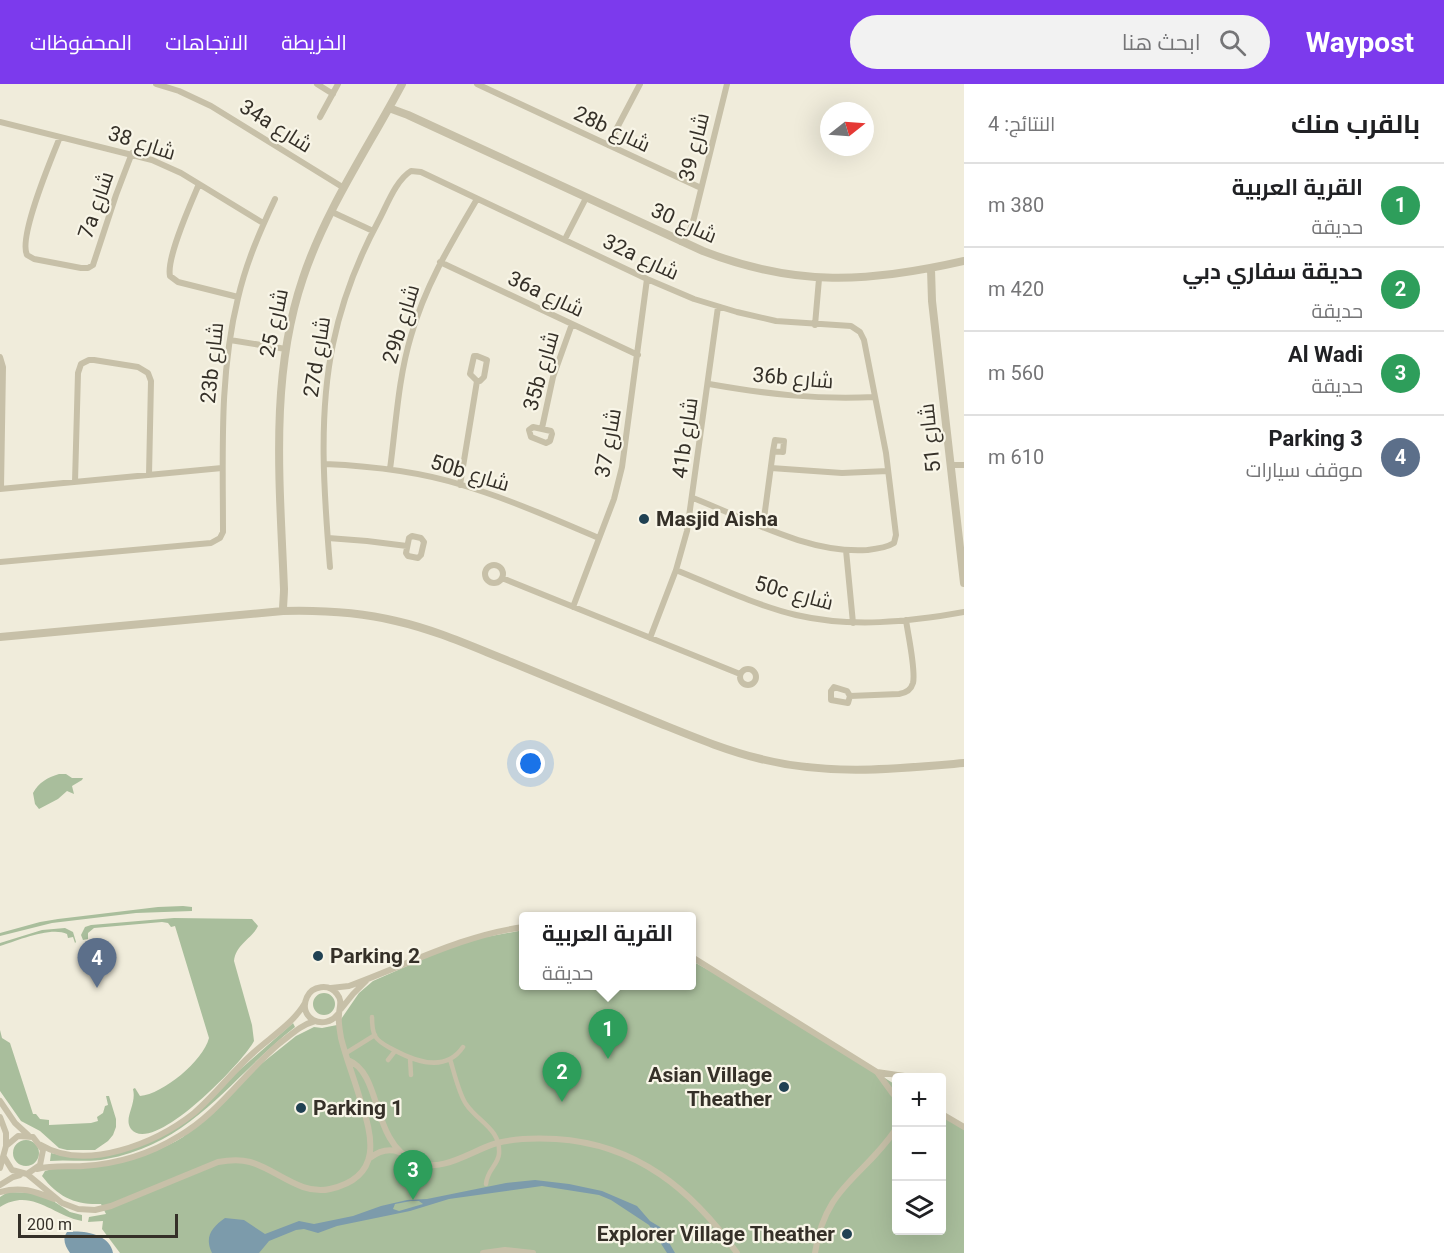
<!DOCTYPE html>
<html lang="ar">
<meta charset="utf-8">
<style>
body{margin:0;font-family:Roboto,Cairo,sans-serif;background:#f2f2f2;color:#202124;direction:rtl}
.controls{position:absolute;right:18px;bottom:18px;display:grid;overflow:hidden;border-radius:6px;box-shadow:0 6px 24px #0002}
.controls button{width:54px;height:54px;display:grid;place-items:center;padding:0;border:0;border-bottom:2px solid #e0e0e0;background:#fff;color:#202124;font:30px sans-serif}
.compass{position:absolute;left:820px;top:18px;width:54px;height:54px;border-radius:50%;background:#fff;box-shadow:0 6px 24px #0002;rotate:73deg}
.scale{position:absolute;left:18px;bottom:15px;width:160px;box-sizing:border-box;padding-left:6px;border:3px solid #353028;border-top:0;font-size:16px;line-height:21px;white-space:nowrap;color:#353028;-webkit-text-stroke:4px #f8f5e7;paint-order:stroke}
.you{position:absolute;left:531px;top:680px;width:21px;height:21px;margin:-15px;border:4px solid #fff;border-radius:50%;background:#1a73e8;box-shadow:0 0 0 9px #1a73e833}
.badge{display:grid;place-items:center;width:39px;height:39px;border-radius:50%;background:#7c3aed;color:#fff;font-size:20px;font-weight:700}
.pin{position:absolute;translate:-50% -50px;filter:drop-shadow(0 2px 3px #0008)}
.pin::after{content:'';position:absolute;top:32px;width:21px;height:18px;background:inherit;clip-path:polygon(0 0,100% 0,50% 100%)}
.popup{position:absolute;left:519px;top:828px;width:177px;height:78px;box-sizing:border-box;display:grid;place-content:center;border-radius:6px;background:#fff;filter:drop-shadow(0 2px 4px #0005);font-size:20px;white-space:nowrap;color:#757577}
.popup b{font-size:22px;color:#202124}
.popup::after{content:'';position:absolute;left:50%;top:100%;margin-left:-12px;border:12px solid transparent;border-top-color:#fff}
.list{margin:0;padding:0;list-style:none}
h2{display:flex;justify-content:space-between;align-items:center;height:78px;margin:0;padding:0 24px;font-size:26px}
h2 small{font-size:20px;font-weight:400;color:#757577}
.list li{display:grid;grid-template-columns:39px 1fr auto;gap:18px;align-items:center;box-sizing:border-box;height:84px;padding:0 24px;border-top:2px solid #e0e0e0}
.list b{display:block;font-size:22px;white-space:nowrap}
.list p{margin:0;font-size:20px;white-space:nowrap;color:#757577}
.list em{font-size:20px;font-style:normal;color:#757577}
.icon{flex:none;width:33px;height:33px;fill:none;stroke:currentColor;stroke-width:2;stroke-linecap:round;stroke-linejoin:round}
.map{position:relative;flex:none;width:964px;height:1169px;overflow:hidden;direction:ltr}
header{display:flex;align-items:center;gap:36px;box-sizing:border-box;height:84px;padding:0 30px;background:#7c3aed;color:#fff}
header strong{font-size:28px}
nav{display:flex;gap:33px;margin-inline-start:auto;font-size:21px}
.search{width:420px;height:54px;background:#f2f2f2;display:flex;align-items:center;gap:15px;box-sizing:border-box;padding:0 21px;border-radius:33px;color:#757577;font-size:22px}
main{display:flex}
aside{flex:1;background:#fff}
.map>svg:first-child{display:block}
.green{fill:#a9be9c}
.water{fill:#7c9bab;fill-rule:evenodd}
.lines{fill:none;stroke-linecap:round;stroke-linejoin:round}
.pedestrian{stroke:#c7c0a8;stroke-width:4.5}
.minor{stroke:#c7c0a8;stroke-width:6}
.tertiary{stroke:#c7c0a8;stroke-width:8}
.poi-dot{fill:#204153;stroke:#f8f5e7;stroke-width:2}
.labels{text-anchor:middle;stroke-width:4.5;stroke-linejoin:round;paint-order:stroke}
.street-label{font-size:21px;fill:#353028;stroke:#f8f5e7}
.poi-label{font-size:21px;font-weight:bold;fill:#353028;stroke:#f8f5e7;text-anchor:start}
</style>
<header>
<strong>Waypost</strong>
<div class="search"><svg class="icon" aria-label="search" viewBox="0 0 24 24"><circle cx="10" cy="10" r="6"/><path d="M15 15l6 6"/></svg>ابحث هنا</div>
<nav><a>الخريطة</a><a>الاتجاهات</a><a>المحفوظات</a></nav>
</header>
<main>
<aside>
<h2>بالقرب منك<small>النتائج: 4</small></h2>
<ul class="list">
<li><span class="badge" style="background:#2e9e5b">1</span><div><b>القرية العربية</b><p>حديقة</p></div><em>380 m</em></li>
<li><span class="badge" style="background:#2e9e5b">2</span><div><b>حديقة سفاري دبي</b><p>حديقة</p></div><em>420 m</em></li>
<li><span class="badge" style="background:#2e9e5b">3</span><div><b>Al Wadi</b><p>حديقة</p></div><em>560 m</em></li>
<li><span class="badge" style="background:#5c6f8a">4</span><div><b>Parking 3</b><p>موقف سيارات</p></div><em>610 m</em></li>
</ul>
</aside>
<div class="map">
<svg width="964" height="1169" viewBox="0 0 964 1169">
<rect width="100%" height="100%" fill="#f0ecdb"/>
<path class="green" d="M59,690H66L72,694H83L82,696L72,702L74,710L67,707L58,715L39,725L35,720L33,709C39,698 47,694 59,690Z
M183,822L192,823V827L136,829L52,839L0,852V849L40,838L58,835L158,823Z
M174,834L252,835L258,842C252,855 236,860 234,877L252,941L254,957C244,977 153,1073 131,1045C123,1034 137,1021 133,1005L135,1004L140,1012C163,1010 203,977 209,954L175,842L171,843L168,839L162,838L94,844L88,849V855L83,856L81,851L85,843L91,841Z
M65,844L73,848L76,858L75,859L73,853L68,854L67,850C51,842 16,857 0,862V859L42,846Z
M524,846V902H692V877L723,894L896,1001V1146H942V1030L964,1045V1169H120L102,1145L103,1137L88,1138L89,1133L106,1130L101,1120C75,1121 58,1113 42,1092L45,1087L52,1085C97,1078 143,1078 183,1053L256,984L296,952L314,943L322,944L337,941L359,909L373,897L464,857Z
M313 920a11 11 0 1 1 22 0a11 11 0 1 1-22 0Z
M293,939L295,943C230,994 193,1059 106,1075C87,1079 69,1075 50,1077L51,1069L69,1073L105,1070L170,1047Z
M0,946L2,954L10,959L33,1030H36L40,1035L49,1036V1041L91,1039L98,1037L97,1033L103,1029L105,1022L108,1021L106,1012H109L116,1035V1043L113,1051L108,1057L95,1066H67L59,1064L40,1047L21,1037L0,1007Z
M13 1069a13 13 0 1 1 26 0a13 13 0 1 1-26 0Z
M8,1108L41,1109L70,1128L82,1131V1137C52,1131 31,1103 0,1123V1113Z"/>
<path class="water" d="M535,1096L569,1100L602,1107L637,1122L650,1137L660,1143L675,1169H667L649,1141L611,1116L599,1111L542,1102L449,1115L410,1127L337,1142L318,1149L304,1145L296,1146L269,1157L259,1169H212C204,1153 212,1143 225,1134L244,1136L265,1150L299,1137L314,1140L353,1132L381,1122L407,1116L427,1115L506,1099ZM411,1117H419L423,1120L399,1127L393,1125L395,1120Z
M67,1148C83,1146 110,1150 113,1169H70C65,1162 62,1155 67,1148Z"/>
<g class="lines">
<path class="pedestrian" d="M372,933C372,939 372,946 375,952C379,959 387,962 394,966C416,978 446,988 463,963
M346,969L375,951
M410,974L411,991
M450,975C454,988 459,1010 466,1020C478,1038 501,1045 499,1070C498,1081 487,1086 486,1100
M388,976L395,967"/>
<path class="minor" d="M156,0L179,7L211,22L344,104
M317,0L333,10
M477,0L701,104
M320,33L338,0
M0,38L152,76L181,89L263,139
M60,53C52,73 18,153 27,171L34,175L81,184H88L93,181L116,111L132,69
M608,61L640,0
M199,100C191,119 166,174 170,192L178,198L238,213
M332,128L373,147
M565,155L586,114
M681,158L690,146L694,134L727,0
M440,178L638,271
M815,241L819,195
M230,256L286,265
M474,272H477L487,276L484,293L480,297H477L470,290Z
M0,273L3,283L1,404
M709,300C766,310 817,316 875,313
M533,343L551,347L552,350L550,357L546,359L531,353L529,346Z
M542,344L553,293L572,240
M775,356L784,357L783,368L773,367Z
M325,380C371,382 418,387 462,401C509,415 554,435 599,454
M951,381H964
M771,384L842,389L888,387
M390,385C396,341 398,295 411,252C425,202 451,159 477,115
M75,398L78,289L81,280L89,276H94L138,283L148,289L151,297L149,391
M460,401L477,297
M0,405L222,384
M763,442L773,367
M412,452L421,454L424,458L421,471L418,474L408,472L406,469L409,454Z
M328,454L367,457L407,462
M846,466L853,539
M0,478L211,459L220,454L223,448C223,369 219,291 238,214C246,179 260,147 275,115
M485 490a9 9 0 1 1 18 0a9 9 0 1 1-18 0Z
M330,483C324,410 318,332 333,260C342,216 358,175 379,136C387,121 396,96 411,87L421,88L647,195L694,215L737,228L776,237L851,242L860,248L864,256L886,369L896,451L894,459C886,464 876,465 867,466C809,470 747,435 693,414
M676,486C715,502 755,521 796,531C852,544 908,538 964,528
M502,494L740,590
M573,523L614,415L622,383L647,195
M650,554L676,486L687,447L718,223
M740 593a8 8 0 1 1 16 0a8 8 0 1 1-16 0Z
M834,603L847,607L850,612L848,619L831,616V607Z
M850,612L899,610C906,609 911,606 913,599C916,586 908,551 906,536
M692,873L877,988L893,1010
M331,904L349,902C407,881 462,851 524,843
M341,925L353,910L366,897
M348,976C383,990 370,1057 415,1078C442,1090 472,1066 497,1059C516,1054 536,1054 556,1055C637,1060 692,1106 737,1169
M877,988L918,994
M0,1017L15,1039L28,1051
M942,1030L964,1043
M0,1033L6,1049V1061
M895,1047V1018
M41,1061C86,1088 156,1059 194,1029C215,1011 232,988 252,970C269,954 293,940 305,919
M370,1074C379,1067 388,1064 399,1068
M0,1084L6,1062L18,1052L33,1053L43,1066L40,1081L27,1090L12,1086L4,1073
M37,1085C52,1081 67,1083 83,1082C117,1080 150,1070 179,1052C218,1030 245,988 280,959C292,950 301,941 315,937
M27,1090L62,1119L78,1125L95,1126L111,1122L218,1078C229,1076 239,1075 250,1078C276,1085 301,1112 330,1105C383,1093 373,1053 360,1015C354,994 346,974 341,954C340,947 338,938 339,931C339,923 343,917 337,910C329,899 312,902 307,913C297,934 324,948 338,930
M0,1101L13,1093L20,1091
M0,1108C21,1102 34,1107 54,1115
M483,1169L505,1166L533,1169
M815,1169C825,1102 863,1094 896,1045"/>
<path class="tertiary" d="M389,24L408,31L703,167C796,203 868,199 964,177
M931,185L932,217L964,499
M283,527C283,519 284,512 284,505C280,401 269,294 303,194C326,125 368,64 402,0
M0,553L283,527C321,526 359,528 396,537C436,546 473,563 511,578C559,598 606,617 654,637C689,651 724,666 761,675C829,692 895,685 964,679"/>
</g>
<g class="poi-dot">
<circle cx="644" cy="435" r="6"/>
<circle cx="318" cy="872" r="6"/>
<circle cx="784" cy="1003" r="6"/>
<circle cx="301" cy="1024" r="6"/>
<circle cx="847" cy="1150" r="6"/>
</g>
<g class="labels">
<g class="street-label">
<text transform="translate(276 42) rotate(32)" y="7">34a شارع</text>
<text transform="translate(612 45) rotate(25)" y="7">28b شارع</text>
<text transform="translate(142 59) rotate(18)" y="7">شارع 38</text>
<text transform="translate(694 63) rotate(-76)" y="7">شارع 39</text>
<text transform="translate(96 121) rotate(-71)" y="7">7a شارع</text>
<text transform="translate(684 139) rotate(24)" y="7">شارع 30</text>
<text transform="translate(641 173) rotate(25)" y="7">32a شارع</text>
<text transform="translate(546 210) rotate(25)" y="7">36a شارع</text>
<text transform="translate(274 239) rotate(-78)" y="7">شارع 25</text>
<text transform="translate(401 240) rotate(-73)" y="7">29b شارع</text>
<text transform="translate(317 273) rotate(-81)" y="7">27d شارع</text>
<text transform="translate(212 279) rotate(-84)" y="7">23b شارع</text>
<text transform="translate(541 287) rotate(-74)" y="7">35b شارع</text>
<text transform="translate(793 294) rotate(5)" y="7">36b شارع</text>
<text transform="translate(685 354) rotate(-82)" y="7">41b شارع</text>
<text transform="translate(930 354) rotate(-96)" y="7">شارع 51</text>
<text transform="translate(608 359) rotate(-80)" y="7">شارع 37</text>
<text transform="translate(470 389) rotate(17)" y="7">50b شارع</text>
<text transform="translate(794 509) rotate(15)" y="7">50c شارع</text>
</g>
<g class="poi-label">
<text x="656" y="442">Masjid Aisha</text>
<text x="330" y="879">Parking 2</text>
<text x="772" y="998" text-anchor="end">Asian Village<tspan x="772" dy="24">Theather</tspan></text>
<text x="313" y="1031">Parking 1</text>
<text x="835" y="1157" text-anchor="end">Explorer Village Theather</text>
</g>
</g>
</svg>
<div class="controls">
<button>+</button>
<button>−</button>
<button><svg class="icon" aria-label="layers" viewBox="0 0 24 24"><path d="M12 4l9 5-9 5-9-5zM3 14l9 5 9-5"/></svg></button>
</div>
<svg class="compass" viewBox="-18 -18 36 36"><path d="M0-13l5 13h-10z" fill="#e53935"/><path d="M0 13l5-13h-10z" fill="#757577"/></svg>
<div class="scale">200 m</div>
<div class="you"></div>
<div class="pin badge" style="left:608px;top:975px;background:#2e9e5b">1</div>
<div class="popup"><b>القرية العربية</b>حديقة</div>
<div class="pin badge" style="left:562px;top:1018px;background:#2e9e5b">2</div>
<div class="pin badge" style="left:413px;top:1116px;background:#2e9e5b">3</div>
<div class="pin badge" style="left:97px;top:904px;background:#5c6f8a">4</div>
</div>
</main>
